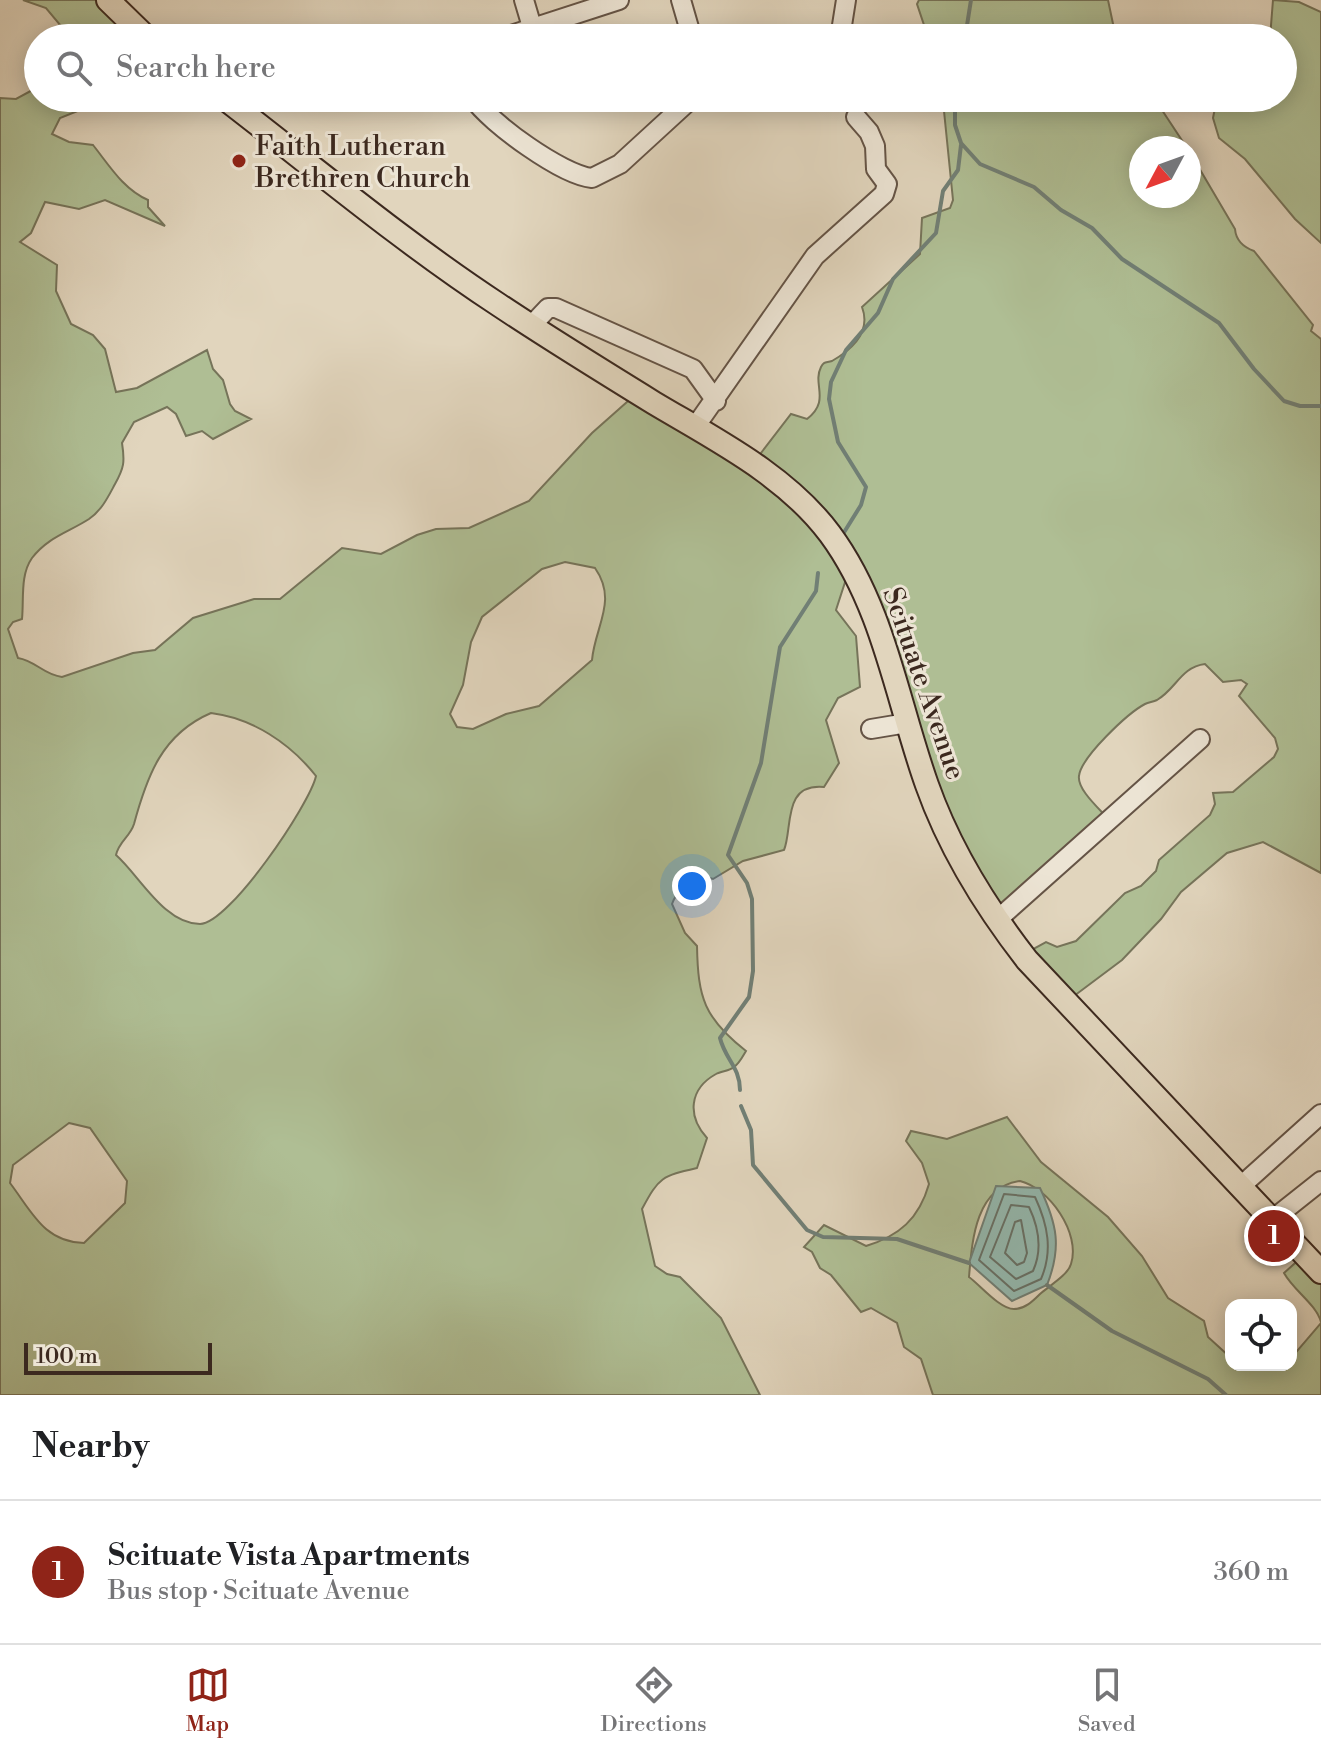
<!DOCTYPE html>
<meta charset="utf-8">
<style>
body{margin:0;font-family:"Libre Bodoni",serif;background:#f2f2f2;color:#202124}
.controls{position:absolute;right:24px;bottom:24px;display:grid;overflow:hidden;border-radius:16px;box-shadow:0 4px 20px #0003}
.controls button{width:72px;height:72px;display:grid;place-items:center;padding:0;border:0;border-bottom:2px solid #e0e0e0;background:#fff;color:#202124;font:40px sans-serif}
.compass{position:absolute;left:1129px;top:136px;width:72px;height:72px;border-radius:50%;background:#fff;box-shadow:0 4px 20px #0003;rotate:229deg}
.scale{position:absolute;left:24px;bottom:20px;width:188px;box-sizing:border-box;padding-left:8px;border:4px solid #3c291f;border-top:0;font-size:22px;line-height:28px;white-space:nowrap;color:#3c291f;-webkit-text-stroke:6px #ece4d4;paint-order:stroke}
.you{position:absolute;left:692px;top:886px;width:28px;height:28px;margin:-20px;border:6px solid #fff;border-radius:50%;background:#1a73e8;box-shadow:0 0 0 12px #1a73e833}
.badge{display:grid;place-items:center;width:52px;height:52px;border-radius:50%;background:#8f2418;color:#fff;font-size:26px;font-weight:700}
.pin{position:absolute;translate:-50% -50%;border:4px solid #fff;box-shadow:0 2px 8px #0006}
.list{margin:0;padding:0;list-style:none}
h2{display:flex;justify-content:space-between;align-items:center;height:104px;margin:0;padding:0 32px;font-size:34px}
h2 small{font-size:26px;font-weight:400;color:#757577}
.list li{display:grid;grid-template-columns:52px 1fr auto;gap:24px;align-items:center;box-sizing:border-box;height:144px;padding:0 32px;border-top:2px solid #e0e0e0}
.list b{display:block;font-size:30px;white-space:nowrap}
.list p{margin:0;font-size:26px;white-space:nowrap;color:#757577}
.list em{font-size:26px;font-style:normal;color:#757577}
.icon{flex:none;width:44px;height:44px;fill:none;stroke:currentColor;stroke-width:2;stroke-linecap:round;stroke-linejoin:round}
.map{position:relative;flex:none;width:1321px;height:1395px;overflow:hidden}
.search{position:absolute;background:#fff;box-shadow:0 4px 20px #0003;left:24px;right:24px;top:24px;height:88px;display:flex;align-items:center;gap:20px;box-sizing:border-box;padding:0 28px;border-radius:44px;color:#757577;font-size:30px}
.sheet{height:248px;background:#fff}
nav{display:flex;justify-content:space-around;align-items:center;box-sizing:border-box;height:112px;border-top:2px solid #e0e0e0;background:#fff;font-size:22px;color:#757577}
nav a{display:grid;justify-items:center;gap:4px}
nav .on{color:#8f2418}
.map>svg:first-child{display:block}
.green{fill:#afbe94;stroke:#76745a;stroke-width:2;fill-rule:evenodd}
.water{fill:#94b9af;stroke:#717f75;stroke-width:2}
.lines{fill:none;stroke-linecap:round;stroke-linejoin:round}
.shore{stroke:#687167;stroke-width:2}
.stream{stroke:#717f75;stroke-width:4}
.minor-casing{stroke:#655446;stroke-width:22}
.major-casing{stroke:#3c291f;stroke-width:26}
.minor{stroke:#ece4d4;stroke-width:18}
.major{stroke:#e1d5bd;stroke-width:22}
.poi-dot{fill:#8f2418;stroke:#ece4d4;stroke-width:3}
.labels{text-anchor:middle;stroke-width:6;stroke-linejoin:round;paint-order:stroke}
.poi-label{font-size:28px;fill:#3c291f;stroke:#ece4d4;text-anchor:start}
.street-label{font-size:28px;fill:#3c291f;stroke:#ece4d4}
</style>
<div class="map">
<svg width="1321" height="1395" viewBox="0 0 1321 1395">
<rect width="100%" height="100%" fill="#e1d5bd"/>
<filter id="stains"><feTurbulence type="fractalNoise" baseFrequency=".0025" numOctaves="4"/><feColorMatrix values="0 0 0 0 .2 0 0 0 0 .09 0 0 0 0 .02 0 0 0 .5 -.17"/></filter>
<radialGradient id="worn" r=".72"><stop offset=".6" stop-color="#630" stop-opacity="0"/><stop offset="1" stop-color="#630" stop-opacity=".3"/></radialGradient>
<path class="green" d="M23,0H107L151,38H71L46,8Z
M919,0H1108L1116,38H911L924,25L917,4Z
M1273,0L1299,2L1321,12V243L1295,219L1245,159L1219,138L1213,118L1217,98H1283V38H1270Z
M38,87V98H110L60,118L52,134L69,142L93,145C109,165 123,189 148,200V207L165,226L105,200L79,209L45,202L31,233L20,242L57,265L56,291L71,324L93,335L105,349L116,392L137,388L207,350L213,369L223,380L230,404L235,411L251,419L213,439L202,431L186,436L176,414L167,407L134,422L122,443C125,462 124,468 115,484C108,497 102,510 89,519C69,532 48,537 32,558C20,575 24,599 22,619L13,622L8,629L18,658C36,661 44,675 62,677L133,653L155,650L193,618L254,599H280L342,548L381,554L417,535L436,529L469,528L529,501L592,433L636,394L754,462L791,414L807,419C831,400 812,385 821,367C824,361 826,363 832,361C853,349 871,331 862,307L920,254L922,218L950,208L953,200L944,111L936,98H1154L1187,148H1141V196H1189V151L1235,229C1236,241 1243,247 1254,251L1313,325L1311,331L1321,339V873L1263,842L1227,853L1181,892L1161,919L1122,960L1066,1002L1024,954L1046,942L1057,947L1076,941L1125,893L1141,886L1156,871L1159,860L1210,815L1215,804L1213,793L1233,792L1274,757L1278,749L1275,738L1239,696L1247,684L1241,680L1223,682L1205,664C1181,667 1176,689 1157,700C1153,702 1149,702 1145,704C1128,713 1081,757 1079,776C1077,790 1101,810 1110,821L992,917L849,570L836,610L856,636L860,687L838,698L826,720L839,763L824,787C782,783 793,828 784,850L743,861L713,879L707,877C691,884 678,887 672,904L685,933L697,946C698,998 704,1018 746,1051C743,1056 739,1064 734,1067C730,1071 721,1071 716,1074C689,1089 687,1116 707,1138L697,1168C662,1176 659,1177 642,1209L655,1266L667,1274L680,1277L721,1318L760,1395H0V98L16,99ZM565,562L595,568C618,601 595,626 592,660L539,706L506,714L473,729L457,727L450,714L463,685L471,642L482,617L542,569ZM211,713C252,718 290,743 316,776C310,804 229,924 200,924C164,924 139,875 116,855C119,841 130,837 134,824C147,776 162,734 211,713ZM69,1123L90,1128L127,1181L125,1203L84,1243C44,1242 32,1212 10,1183L13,1165Z
M1007,1117L1041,1162L1108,1217L1142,1256L1168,1298L1204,1321L1208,1337L1231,1358V1365H1263L1272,1370L1291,1365V1358L1321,1323V1395H933L921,1359L904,1347L897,1323L871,1308L861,1312L831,1275L820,1268L812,1252L804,1247L824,1225L866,1246C899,1236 919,1219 929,1184L922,1163L906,1141L911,1131L947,1139ZM1020,1181C1049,1188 1081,1233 1071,1264C1068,1275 1049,1286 1040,1294C1033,1301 1025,1309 1014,1309C1000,1309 981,1286 969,1277C972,1242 975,1187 1020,1181Z
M1303,1256L1321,1274V1322C1316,1304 1294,1291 1284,1273Z"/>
<path class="water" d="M996,1186L1040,1188C1057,1224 1062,1247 1047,1285L1012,1301L969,1263Z"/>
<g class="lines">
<path class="shore" d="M1004,1194L1035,1197C1048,1225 1053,1251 1041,1279L1014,1291L979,1260Z
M1011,1205L1029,1207C1039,1228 1042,1251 1033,1271L1016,1279L990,1257Z
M1021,1220L1027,1253L1024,1262L1017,1265L1005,1253L1015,1222Z"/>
<path class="stream" d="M965,38L971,0
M955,98V125L961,143L980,164L1034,187L1061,210L1092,228L1122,259L1219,323L1254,369L1284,401L1300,406H1321
M843,534L861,505L866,487L838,442L829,399L831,382L846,350L878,313L893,279L936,233L943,191L958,170L961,145
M740,1090C740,1067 725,1059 720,1038L749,997L753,971L752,899L747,883L728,855L761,763L780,647L816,591L818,573
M741,1106L751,1130L753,1165L807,1230L823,1237L897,1239L969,1263
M1047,1285L1112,1331L1208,1379L1226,1395"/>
<defs>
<path id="minor" d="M524,0L532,27
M681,0L692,38
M502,38L619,0
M840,38L846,0
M473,98C490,123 562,175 592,178L620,164L692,98
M531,326L548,308H556L693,369L716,401
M695,427L815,256L884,194L887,184L876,169L875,146L869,132L856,117
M871,729L907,723
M997,920L1200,739
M1241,1186L1321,1114
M1272,1220L1321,1181"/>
<path id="major" d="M108,0L147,38
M224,98C315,168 403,242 499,305C550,339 602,371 654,403C716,440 786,475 830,534C884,607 897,701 927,785C950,850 985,906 1027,960L1321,1272"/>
</defs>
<use href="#minor" class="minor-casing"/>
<use href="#major" class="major-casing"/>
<use href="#minor" class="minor"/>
<use href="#major" class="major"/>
</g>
<circle class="poi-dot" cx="239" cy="161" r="8"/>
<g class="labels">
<g class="poi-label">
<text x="255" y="155">Faith Lutheran<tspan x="255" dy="32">Brethren Church</tspan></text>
</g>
<g class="street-label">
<text transform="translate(925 683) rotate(71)" y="10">Scituate Avenue</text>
</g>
</g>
<rect width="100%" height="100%" filter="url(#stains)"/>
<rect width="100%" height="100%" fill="url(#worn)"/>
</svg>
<div class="controls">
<button><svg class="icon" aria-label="locate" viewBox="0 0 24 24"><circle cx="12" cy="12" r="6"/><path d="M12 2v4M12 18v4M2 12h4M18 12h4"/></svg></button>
</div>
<svg class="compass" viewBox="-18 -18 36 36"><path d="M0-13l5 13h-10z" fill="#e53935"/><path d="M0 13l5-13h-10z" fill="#757577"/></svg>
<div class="scale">100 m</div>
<div class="you"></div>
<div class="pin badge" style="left:1274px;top:1236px">1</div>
<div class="search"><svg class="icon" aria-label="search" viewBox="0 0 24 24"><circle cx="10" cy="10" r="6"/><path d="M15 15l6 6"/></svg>Search here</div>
</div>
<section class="sheet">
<h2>Nearby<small></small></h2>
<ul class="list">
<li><span class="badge">1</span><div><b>Scituate Vista Apartments</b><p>Bus stop · Scituate Avenue</p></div><em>360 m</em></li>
</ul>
</section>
<nav>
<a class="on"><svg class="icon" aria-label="map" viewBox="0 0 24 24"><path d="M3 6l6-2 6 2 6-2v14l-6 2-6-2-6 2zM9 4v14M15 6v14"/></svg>Map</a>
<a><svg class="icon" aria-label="directions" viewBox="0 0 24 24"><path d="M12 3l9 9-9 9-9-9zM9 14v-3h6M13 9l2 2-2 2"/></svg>Directions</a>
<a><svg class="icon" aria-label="saved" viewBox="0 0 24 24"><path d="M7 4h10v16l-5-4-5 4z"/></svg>Saved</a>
</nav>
